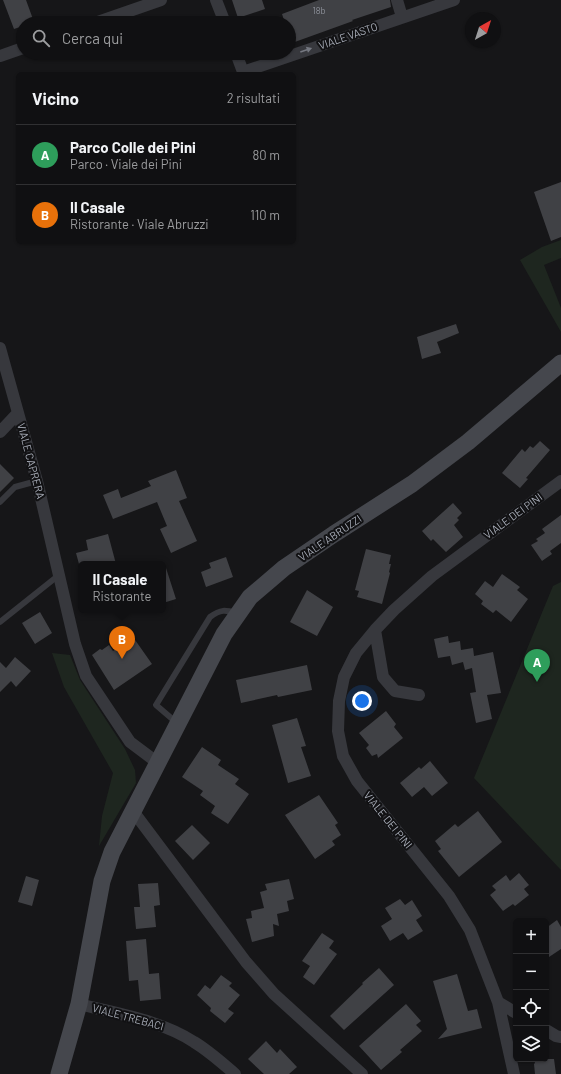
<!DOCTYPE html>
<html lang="it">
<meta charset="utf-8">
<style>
body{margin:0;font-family:Barlow,sans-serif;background:#19191b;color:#f1f3f6}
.controls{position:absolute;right:12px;bottom:12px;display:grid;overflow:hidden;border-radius:6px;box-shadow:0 1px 3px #0004}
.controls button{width:36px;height:36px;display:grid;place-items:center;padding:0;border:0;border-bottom:1px solid #303032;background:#101012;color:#f1f3f6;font:20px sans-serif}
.compass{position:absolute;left:465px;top:12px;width:36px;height:36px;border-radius:50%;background:#101012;box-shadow:0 1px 3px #0004;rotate:39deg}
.you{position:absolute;left:362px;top:701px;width:14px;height:14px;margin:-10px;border:3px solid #fff;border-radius:50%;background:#1a73e8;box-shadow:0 0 0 6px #1a73e833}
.badge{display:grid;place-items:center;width:26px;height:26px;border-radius:50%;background:#7c3aed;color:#fff;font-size:13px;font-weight:700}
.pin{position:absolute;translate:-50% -33px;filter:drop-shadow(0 1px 2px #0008)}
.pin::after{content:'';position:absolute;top:21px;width:14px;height:12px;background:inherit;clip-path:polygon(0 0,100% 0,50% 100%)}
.popup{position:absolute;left:78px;top:561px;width:88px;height:52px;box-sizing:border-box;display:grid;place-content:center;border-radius:6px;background:#101012;filter:drop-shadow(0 1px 3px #0005);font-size:13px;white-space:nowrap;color:#9c9d9f}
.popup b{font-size:15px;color:#f1f3f6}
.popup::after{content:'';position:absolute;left:50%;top:100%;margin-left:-8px;border:8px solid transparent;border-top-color:#101012}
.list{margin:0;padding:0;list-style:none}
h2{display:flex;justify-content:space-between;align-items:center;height:52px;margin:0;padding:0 16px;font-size:17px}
h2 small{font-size:13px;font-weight:400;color:#9c9d9f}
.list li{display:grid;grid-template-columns:26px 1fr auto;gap:12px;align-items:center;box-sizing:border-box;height:60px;padding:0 16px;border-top:1px solid #303032}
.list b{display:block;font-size:15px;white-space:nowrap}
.list p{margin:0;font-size:13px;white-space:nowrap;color:#9c9d9f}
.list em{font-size:13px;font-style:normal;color:#9c9d9f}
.icon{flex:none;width:22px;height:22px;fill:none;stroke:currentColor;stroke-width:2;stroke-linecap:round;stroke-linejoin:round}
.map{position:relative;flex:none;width:561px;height:1074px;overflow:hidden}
.search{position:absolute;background:#101012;box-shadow:0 1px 3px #0004;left:16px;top:16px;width:280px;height:44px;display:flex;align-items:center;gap:10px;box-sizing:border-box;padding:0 14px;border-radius:22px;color:#9c9d9f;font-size:15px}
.panel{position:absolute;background:#101012;box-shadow:0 1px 3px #0004;left:16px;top:72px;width:280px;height:172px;border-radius:6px}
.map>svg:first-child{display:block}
.green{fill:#1e261f}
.building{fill:#404145}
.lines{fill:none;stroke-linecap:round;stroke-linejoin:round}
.lane{stroke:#37383d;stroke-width:6}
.street{stroke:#37383d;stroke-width:12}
.secondary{stroke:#45474d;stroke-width:17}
.oneway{fill:#757881}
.labels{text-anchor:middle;stroke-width:4;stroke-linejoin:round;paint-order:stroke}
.number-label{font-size:9px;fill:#8e929b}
.street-label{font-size:11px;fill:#a8adb8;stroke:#111113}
</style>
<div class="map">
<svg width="561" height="1074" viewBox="0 0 561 1074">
<rect width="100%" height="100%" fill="#161618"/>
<path class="green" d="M561,240V258L544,265L561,308V332L520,260L542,247Z
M561,582V870L474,778L553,586Z
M52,653L70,655L80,680L125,749L135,770L136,783L99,846L102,816L113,773L64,687Z"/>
<path class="building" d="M3,0H26L34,22L31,23H23V26L14,29Z
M232,0H262L265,9L238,18Z
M319,0H390L391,7L352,20L353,21L292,43L289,34V23H285L282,14Z
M561,182V237L551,241L534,192Z
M456,324L459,333L437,342L441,353L422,359L417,337Z
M540,441L550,450L526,478L528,479L520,488L502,473L522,449L525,452L530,446L533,448Z
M0,464L14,478L0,492Z
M176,470L187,498L179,501L197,541L171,553L160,529L167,526L157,502L113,519L103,495L118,489L121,498L151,486L148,481Z
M453,503L462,513L457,518L459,520L454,525L463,537L446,552L433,539L431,541L422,531Z
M561,515V543L550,551L552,554L542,561L531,545L538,541L536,539L545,533L542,529Z
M108,534L116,564H79L76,553L88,550L86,540Z
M366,549L391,555L389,564H391L389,572L390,573L382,604L357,597L359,591L355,590Z
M226,557L233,577L206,587L201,572L211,568L209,563Z
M163,568H166L176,599L163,603Z
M502,574L520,587L517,590L528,599L511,622L496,610L493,613L481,604L483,601L475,594L485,581L493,587Z
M307,590L333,607L317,636L290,622Z
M40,612L52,633L35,644L22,623Z
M448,636L449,643L460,641L461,650L473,648L474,656L493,652L501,693L487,695L492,719L476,723L470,693L476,692L472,668L465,670L463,662L452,665L450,656L438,658L434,639Z
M133,637L152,664L114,690L92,655L100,649L102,650L109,645L113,651Z
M15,657L31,671L16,687L11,681L0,692V662L6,668Z
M307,665L312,690L278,697L277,695L241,703L236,680Z
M386,711L396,724L394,727L403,738L378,758L377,754L372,756L366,748L369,745L359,733Z
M297,718L306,746L301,747L311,776L288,783L272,725Z
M202,747L221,760L218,765L239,779L235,784L249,794L228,824L211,813L215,806L200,795L203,791L182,777Z
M430,761L448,783L432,796L424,787L412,797L400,783L419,767L421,769Z
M319,795L338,823L335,825L341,835L332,841L335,845L315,859L285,815Z
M478,811L502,842L459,877L438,851L441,849L435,841L455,824L458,827Z
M192,825L210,843L193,860L175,841Z
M519,873L529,885L524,889L529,895L515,906L513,904L503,911L490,895L496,890L492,886L506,875L510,881Z
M26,876L39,880L32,906L18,902Z
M289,879L294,899L287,901L289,911L277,914L279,926L273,924L274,936L252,942L246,919L252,918L251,911L264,908L260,892L267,890L265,884Z
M158,883L160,905L154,906L156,927L136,929L134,907H140L138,884Z
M400,899L405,905L412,900L422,916L416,920L423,931L408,940L403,933L390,941L381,926L392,919L385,908Z
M557,920L561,927V949L546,959V928Z
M322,933L334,941L329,948L337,954L314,985L303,977L310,966L302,961Z
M146,939L149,974L159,973L161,999L140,1001L138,980L129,981L126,941Z
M379,968L394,985L344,1030L330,1016L363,984L362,983Z
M457,974L468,1011L477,1009L482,1028L438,1039L447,1029L433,981Z
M221,975L232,983L229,986L240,995L228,1009L234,1013L225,1023L210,1011L211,1008L197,995L205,985L210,989Z
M406,1004L421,1021L416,1025L422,1031L400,1050L402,1052L381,1070L359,1046Z
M266,1041L277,1053L280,1049L297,1067L289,1074H264L248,1059Z
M534,1059H554L556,1074H535L534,1064L535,1063Z"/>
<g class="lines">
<path class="lane" d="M0,502L15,487L37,481
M0,622L59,575
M177,723L156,705L210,617C221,609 225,610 237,613"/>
<path class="street" d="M216,0L225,23
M397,0L402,17
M95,23L161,0
M236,53L243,72L454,0
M0,56L23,48
M0,348L37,481L75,644L86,676L130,742L158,763
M0,432L18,413
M375,630L383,677L395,691L419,695
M133,811L246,962L274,994L362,1074
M498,1002L516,1013
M79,1004C118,1014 160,1020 194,1042C209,1051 222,1063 235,1074
M546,1030L556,1036L561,1037
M514,1074L498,1002L470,930L449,896L357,781L343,756L338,731L339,701L344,677L356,653L375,630L394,610L432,576L561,481"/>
<path class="secondary" d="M59,1074L79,1004L102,881L112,852L224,634L250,597L284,568L334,534L412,484L468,442L561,363"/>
</g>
<defs><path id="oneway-solid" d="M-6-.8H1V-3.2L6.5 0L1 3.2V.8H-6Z"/></defs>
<use class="oneway" href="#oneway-solid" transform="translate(306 50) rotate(-19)"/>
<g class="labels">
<g class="number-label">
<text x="319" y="14">18b</text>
</g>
<g class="street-label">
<text transform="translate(348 36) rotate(-19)" y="4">VIALE VASTO</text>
<text transform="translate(31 461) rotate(75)" y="4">VIALE CAPRERA</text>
<text transform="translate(513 516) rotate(-36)" y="4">VIALE DEI PINI</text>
<text transform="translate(330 538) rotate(-34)" y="4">VIALE ABRUZZI</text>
<text transform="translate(388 820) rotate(51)" y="4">VIALE DEI PINI</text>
<text transform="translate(128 1017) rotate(15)" y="4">VIALE TREBACI</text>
</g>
</g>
</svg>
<div class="controls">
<button>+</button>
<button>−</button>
<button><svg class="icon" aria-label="locate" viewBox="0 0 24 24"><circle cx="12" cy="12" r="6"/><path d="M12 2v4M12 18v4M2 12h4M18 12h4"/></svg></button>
<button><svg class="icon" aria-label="layers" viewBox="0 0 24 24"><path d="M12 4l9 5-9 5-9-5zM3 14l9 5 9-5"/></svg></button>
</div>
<svg class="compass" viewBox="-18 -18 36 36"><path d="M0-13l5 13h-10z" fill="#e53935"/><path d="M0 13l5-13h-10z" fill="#9c9d9f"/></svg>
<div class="you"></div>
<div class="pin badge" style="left:537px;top:682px;background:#2e9e5b">A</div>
<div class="pin badge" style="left:122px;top:659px;background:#e8710a">B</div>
<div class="popup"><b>Il Casale</b>Ristorante</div>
<div class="search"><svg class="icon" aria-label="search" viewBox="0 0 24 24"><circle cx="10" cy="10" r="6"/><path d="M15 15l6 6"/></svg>Cerca qui</div>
<section class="panel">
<h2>Vicino<small>2 risultati</small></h2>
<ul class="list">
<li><span class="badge" style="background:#2e9e5b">A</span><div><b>Parco Colle dei Pini</b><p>Parco · Viale dei Pini</p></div><em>80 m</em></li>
<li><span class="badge" style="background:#e8710a">B</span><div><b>Il Casale</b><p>Ristorante · Viale Abruzzi</p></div><em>110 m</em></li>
</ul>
</section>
</div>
